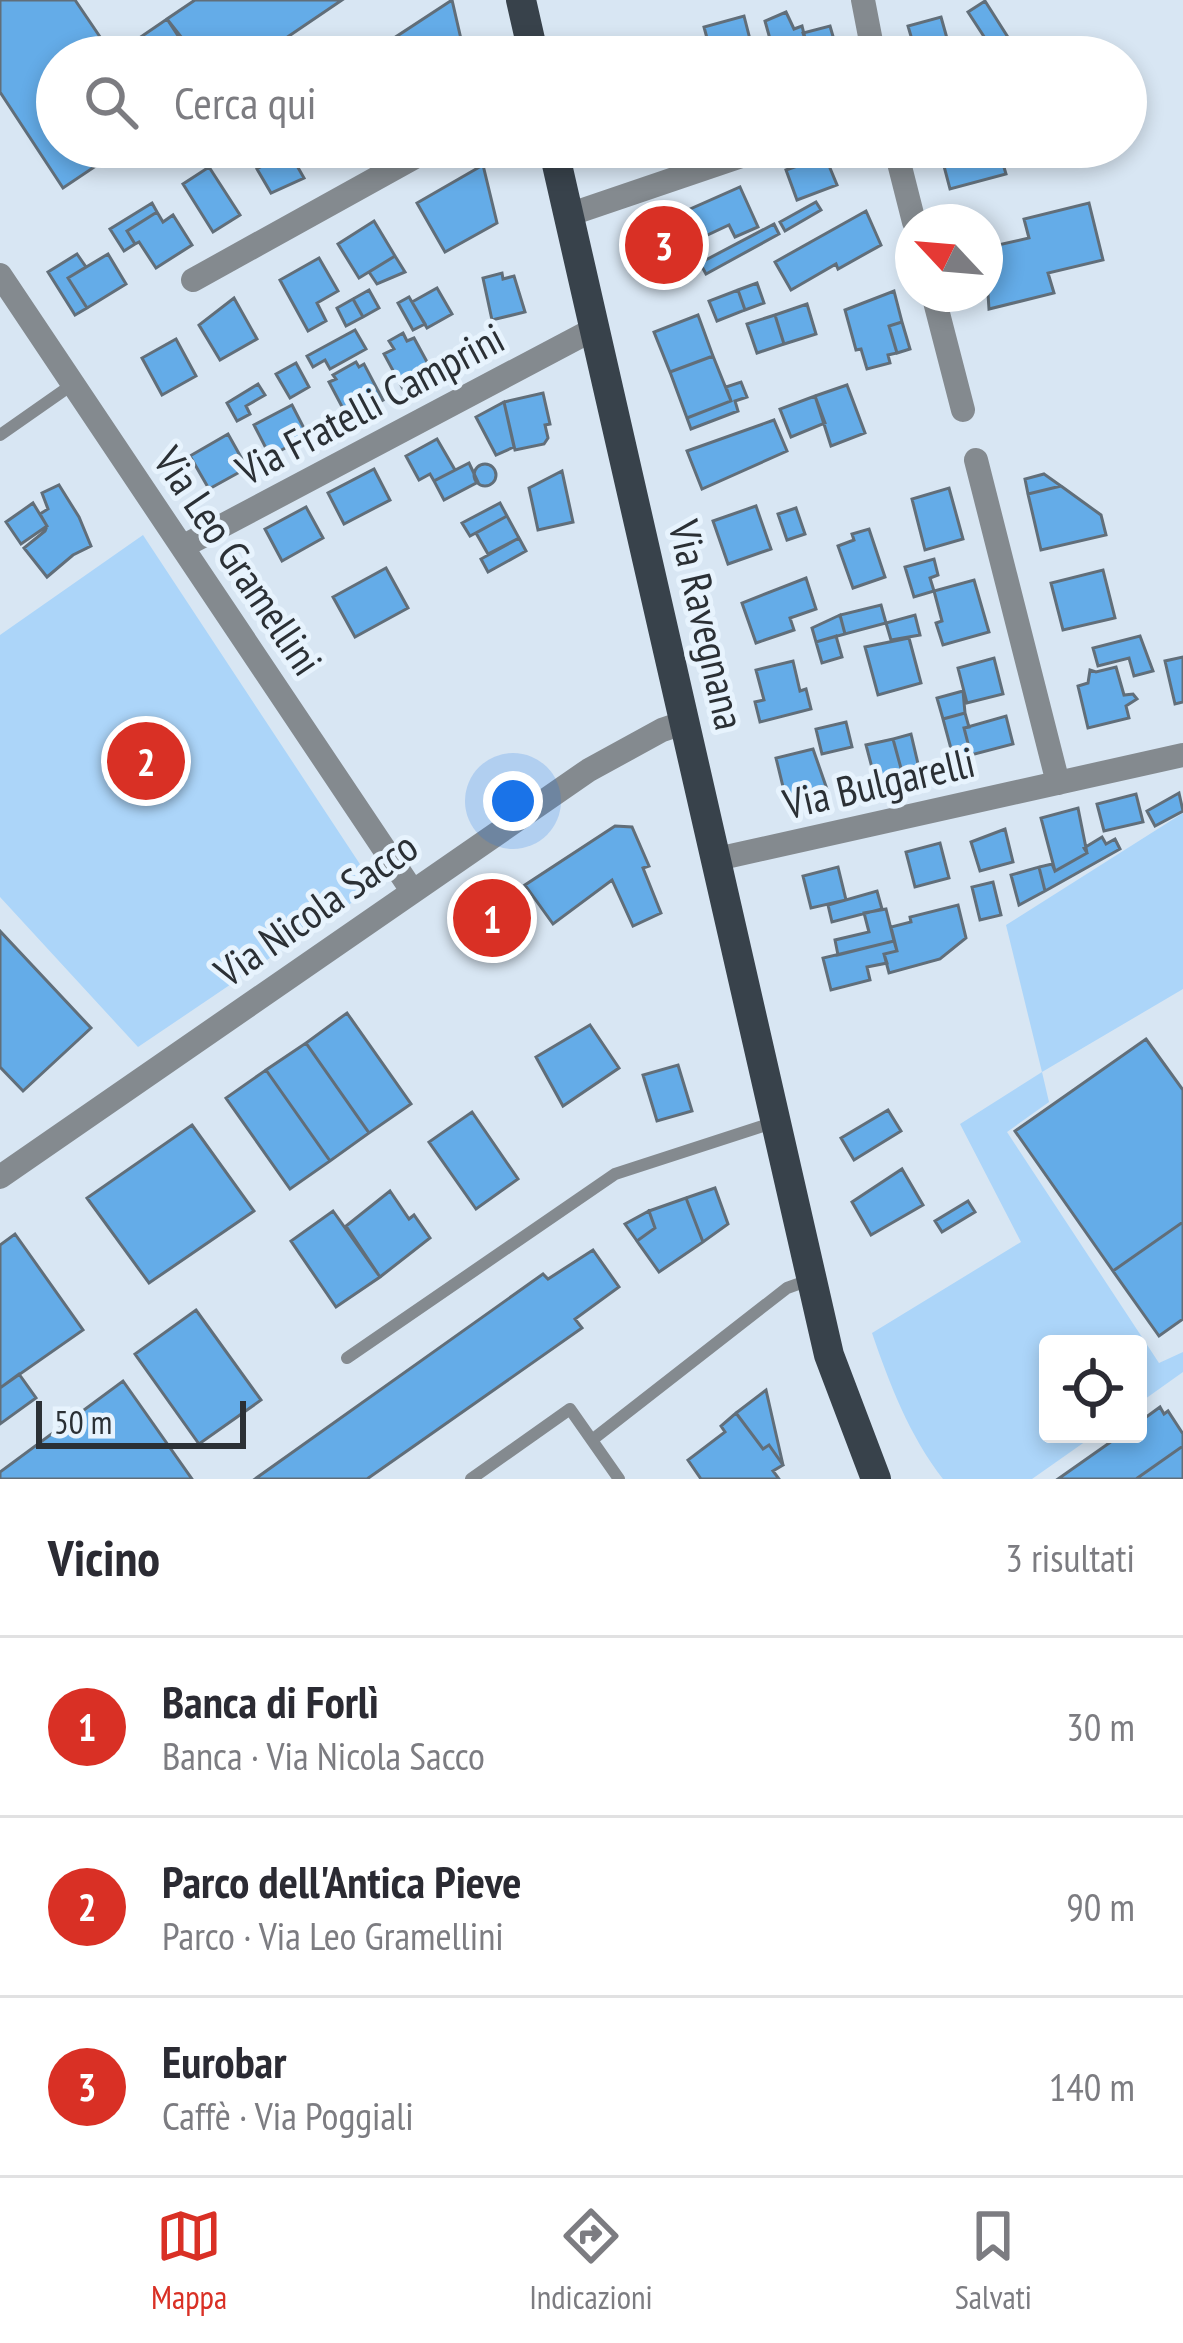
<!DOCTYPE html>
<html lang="it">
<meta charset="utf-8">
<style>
body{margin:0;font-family:"PT Sans Narrow",sans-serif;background:#f7f7f7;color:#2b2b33}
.controls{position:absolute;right:36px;bottom:36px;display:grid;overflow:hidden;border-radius:12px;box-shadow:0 6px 18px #0003}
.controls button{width:108px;height:108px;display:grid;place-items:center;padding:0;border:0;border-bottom:3px solid #e1e1e2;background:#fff;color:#2b2b33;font:60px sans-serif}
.compass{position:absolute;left:895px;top:204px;width:108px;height:108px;border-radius:50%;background:#fff;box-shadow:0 6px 18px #0003;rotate:296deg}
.scale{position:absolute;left:36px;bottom:30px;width:210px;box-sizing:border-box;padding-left:12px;border:6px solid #2b3035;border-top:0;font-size:33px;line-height:42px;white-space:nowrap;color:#2b3035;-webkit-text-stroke:9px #e7f3fd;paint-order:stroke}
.you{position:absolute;left:513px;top:801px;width:42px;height:42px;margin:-30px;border:9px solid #fff;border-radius:50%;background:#1a73e8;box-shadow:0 0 0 18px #1a73e833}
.badge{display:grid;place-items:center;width:78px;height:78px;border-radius:50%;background:#d93025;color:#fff;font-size:39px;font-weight:700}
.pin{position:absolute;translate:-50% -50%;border:6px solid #fff;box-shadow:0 3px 12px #0006}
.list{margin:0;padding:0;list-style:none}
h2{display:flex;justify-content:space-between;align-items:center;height:156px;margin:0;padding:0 48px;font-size:51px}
h2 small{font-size:39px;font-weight:400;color:#7c7c81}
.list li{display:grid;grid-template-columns:78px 1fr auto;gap:36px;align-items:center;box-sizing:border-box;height:180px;padding:0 48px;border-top:3px solid #e1e1e2}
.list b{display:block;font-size:45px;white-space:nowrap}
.list p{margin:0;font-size:39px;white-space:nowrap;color:#7c7c81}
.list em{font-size:39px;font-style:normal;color:#7c7c81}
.icon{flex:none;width:66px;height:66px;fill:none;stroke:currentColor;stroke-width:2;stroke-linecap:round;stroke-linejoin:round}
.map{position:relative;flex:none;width:1183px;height:1479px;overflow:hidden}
.search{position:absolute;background:#fff;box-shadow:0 6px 18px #0003;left:36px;right:36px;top:36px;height:132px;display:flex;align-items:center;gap:30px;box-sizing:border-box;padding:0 42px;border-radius:66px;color:#7c7c81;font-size:45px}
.sheet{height:696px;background:#fff}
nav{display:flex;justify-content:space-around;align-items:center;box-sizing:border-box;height:168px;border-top:3px solid #e1e1e2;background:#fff;font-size:33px;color:#7c7c81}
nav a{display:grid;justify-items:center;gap:6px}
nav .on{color:#d93025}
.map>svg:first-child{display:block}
.green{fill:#acd5f9}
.building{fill:#64ace8;stroke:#616e79;stroke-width:3}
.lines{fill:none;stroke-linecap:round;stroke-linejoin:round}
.lane{stroke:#848a8f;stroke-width:12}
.street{stroke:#848a8f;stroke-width:24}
.primary{stroke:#38424b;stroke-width:30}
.labels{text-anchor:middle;stroke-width:10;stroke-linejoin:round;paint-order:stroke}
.street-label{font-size:42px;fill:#2b3035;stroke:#e7f3fd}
</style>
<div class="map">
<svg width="1183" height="1479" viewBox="0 0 1183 1479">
<rect width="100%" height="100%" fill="#d8e6f3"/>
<path class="green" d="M143,535L375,887L138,1047L0,897V635Z
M1183,813V989L1042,1072L1049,1102L1007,1132L1159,1363L1183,1352V1372L1138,1404V1344H1048V1434H1096L1032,1479H943C909,1435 890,1385 872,1333L1021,1242L960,1124L1042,1072L1006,925Z"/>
<path class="building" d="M0,0H75L113,56L167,19L197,57H57V147H124L63,188L0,92Z
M195,0H342L258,57H196L189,46L186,48L167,19Z
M452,0L461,39L417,49L415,42L393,49L388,42Z
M985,1L1016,50L996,55L968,12Z
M786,12L794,29L802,26L806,42L791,46L794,57H775L765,21Z
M744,16L753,51L712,57L704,27Z
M941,17L952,56L917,57L908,26Z
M830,26L839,57H794L791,46L806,42L803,33Z
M461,39L465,57H419L417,49Z
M954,147H976L977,150L998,147L1006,174L950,189L940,151Z
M288,150L304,178L271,193L257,169Z
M825,156L837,185L797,200L786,170Z
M483,165L497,223L445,252L417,203Z
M209,167L240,215L213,232L183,184Z
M740,187L758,227L735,237L729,225L701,238L688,210Z
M816,202L821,210L785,231L780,222Z
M152,203L157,212L127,231L135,244L124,251L110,229Z
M1089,203L1103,260L1048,273L1054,293L989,309L985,248L1029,238L1024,219Z
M866,211L881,245L838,269L836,264L791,290L775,262Z
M157,212L163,222L173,215L192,245L156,268L139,242L135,244L127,231Z
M374,221L395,256L359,278L338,244Z
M676,221L690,270L645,283L631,234Z
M774,224L779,234L706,274L700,263Z
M77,254L86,267L68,278L87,308L75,315L48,272Z
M108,254L126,284L87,308L68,278Z
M395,256L405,272L377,284L369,272Z
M319,258L338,291L317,303L326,321L308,331L280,280Z
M502,273L503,279L514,276L525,312L492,320L483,278Z
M757,283L764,303L745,310L738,290Z
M437,288L452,314L427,328L412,302Z
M369,290L379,308L363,317L353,299Z
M738,290L745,310L717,321L709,301Z
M894,291L902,322L889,326L897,353L888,355L890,363L867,369L861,349L856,350L845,310Z
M409,297L425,324L413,330L398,303Z
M234,298L257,339L220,360L199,325Z
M353,299L363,317L346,326L337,308Z
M807,304L816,334L784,344L775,315Z
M698,315L713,356L670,372L654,332Z
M775,315L784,344L757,353L747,324Z
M902,322L910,349L897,353L889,326Z
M355,330L366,349L330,369L325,360L313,367L307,356Z
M403,333L407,341L414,338L433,373L403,389L384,354L394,349L389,341Z
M176,339L196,376L162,395L142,358Z
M713,356L731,401L687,418L670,372Z
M356,362L359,367L364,364L383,400L348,418L329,382L336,379L333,375Z
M296,363L309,387L290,398L276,374Z
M741,382L747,397L735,401L738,411L691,429L687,418L731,401L726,387Z
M258,384L265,395L246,406L250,414L237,421L227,403Z
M847,385L865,433L831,446L815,396Z
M543,393L550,424L545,425L548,438L544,444L515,450L504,402Z
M815,396L825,423L791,437L780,409Z
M504,402L514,447L496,455L476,417Z
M292,405L308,436L270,456L254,425Z
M774,420L787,451L702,489L687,451Z
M228,434L247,468L209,489L190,456Z
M437,439L455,470L434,481L430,474L419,480L406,456Z
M469,463L478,482L444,500L434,481Z
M474 475a11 11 0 1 1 22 0a11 11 0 1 1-22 0Z
M374,469L390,500L344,524L328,493Z
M562,471L573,522L538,530L529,488Z
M1044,474L1061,486L1028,494L1025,479Z
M59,485L79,517L91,546L73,555L47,577L24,548L45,531L47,526L40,514L48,509L42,493Z
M1061,486L1101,515L1106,535L1041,550L1028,494Z
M949,488L963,539L925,550L912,499Z
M33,503L47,526L21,544L6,522Z
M500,503L507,516L470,536L462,523Z
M756,506L771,549L728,564L713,521Z
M306,507L323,538L282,561L265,529Z
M796,508L805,534L787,540L778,514Z
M507,516L519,538L488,554L476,533Z
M869,529L885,577L853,588L838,546L854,540L852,534Z
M519,538L526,551L488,572L481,559Z
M934,559L938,575L930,578L934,591L914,597L905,567Z
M386,568L408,608L355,637L333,597Z
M1103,570L1115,618L1063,630L1051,583Z
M806,578L816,609L790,618L794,630L756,643L742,603Z
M974,580L989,632L943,645L936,623L942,621L934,591Z
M881,605L886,623L845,634L840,615Z
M840,615L845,634L816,642L812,628Z
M915,615L920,635L891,640L886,623Z
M836,636L842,657L822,663L816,642Z
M1140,636L1153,671L1134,676L1129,658L1098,666L1093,648Z
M909,638L921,683L878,695L865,647Z
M1183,657V702L1175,704L1165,661Z
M994,658L1003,694L967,703L958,668Z
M793,661L800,691L806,689L811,709L760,722L755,702L764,700L756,670Z
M1116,667L1124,695L1133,694L1137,699L1126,706L1129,718L1088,728L1078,686L1088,683L1090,670L1096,672Z
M963,691L965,713L943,719L937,698Z
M965,713L969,727L964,728L971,755L954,760L943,719Z
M1006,716L1013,744L971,755L964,728Z
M846,722L852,747L822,754L816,729Z
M911,734L919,768L902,772L893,739Z
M893,739L902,772L875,779L866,745Z
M813,749L828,792L786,799L776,758Z
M1179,793L1183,811L1155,826L1147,811Z
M1136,794L1143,822L1104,831L1097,804Z
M1078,808L1087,853L1055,871L1041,818Z
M615,826L632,827L649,866L643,868L661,913L633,926L612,880L553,924L525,885Z
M1005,829L1013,862L980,871L971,842Z
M1102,837L1106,844L1115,839L1120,849L1045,891L1039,867L1052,864L1055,871L1087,853L1084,848Z
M940,843L949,878L915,887L906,852Z
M838,867L846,900L811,908L803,876Z
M1039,867L1045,891L1019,905L1011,875Z
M993,882L1001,915L980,920L972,887Z
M877,891L882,909L832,922L828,905Z
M958,905L966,938L940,959L889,973L884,954L897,951L891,927L911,922L910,917Z
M886,909L894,941L838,955L835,940L869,932L864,913Z
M0,931L91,1028L23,1091L0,1067Z
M894,941L897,951L884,954L887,963L867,967L870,980L831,990L823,958Z
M347,1013L411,1104L369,1133L306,1043Z
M590,1025L619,1068L563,1106L536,1057Z
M1146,1039L1183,1090V1222L1113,1271L1015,1131Z
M306,1043L369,1133L330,1161L266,1070Z
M678,1065L692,1111L657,1121L643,1075Z
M266,1070L330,1161L290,1189L226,1098Z
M888,1110L901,1131L854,1160L841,1138Z
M472,1112L518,1179L476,1209L429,1142Z
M192,1125L254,1211L149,1283L87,1198Z
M902,1169L923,1205L871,1235L852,1202Z
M715,1188L728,1224L703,1242L686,1198Z
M390,1191L409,1219L414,1215L430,1238L380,1277L346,1226Z
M686,1198L703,1242L659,1272L637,1241L655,1228L649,1211Z
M968,1201L975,1212L942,1232L935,1221Z
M333,1211L380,1277L336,1307L291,1241Z
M649,1211L655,1228L637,1241L625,1224Z
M1183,1222V1319L1159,1336L1113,1271Z
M15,1234L83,1330L0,1388V1245Z
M593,1250L619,1287L575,1319L582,1328L367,1479H255L543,1274L548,1279Z
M196,1310L261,1400L199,1444L135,1354Z
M19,1374L36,1398L0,1424V1388Z
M123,1381L192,1479H0V1472Z
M766,1390L783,1465L769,1445L763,1449L736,1413Z
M1160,1407L1164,1414L1168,1411L1183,1434V1446L1136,1479H1058L1122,1434H1138V1423Z
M736,1413L763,1449L769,1445L783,1465L773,1471L779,1479H701L688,1460L725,1432L721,1426Z
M1183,1446V1479H1136Z"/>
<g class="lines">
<path class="lane" d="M0,435L73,384
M347,1358L615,1174L772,1123
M592,1440L787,1288L812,1279
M471,1479L570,1409L619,1479"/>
<path class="street" d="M863,0L874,57
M895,147L914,222
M568,215L768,147
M0,275L411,889
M193,280L433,147
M933,294L963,410
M976,460L1058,783
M182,547L594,329
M717,859L1183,755
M0,1177L589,770L662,730L686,722"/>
<path class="primary" d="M521,0L534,57
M553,147L829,1355L876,1479"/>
</g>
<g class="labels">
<g class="street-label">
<text transform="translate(370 404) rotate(-28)" y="15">Via Fratelli Camprini</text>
<text transform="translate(238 561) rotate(56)" y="15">Via Leo Gramellini</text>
<text transform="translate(707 625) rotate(77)" y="15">Via Ravegnana</text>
<text transform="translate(879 783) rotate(-13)" y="15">Via Bulgarelli</text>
<text transform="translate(316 909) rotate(-35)" y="15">Via Nicola Sacco</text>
</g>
</g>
</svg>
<div class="controls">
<button><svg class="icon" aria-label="locate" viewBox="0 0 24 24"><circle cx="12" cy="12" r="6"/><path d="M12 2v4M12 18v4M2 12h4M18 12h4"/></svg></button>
</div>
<svg class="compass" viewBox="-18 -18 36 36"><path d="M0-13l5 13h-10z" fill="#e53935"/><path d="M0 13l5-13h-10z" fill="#7c7c81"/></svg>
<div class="scale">50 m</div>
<div class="you"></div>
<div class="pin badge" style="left:492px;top:918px">1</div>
<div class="pin badge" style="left:146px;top:761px">2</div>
<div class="pin badge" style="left:664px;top:245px">3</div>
<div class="search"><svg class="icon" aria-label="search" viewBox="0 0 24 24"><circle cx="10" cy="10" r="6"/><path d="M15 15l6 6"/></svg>Cerca qui</div>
</div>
<section class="sheet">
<h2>Vicino<small>3 risultati</small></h2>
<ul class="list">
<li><span class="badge">1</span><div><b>Banca di Forlì</b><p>Banca · Via Nicola Sacco</p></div><em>30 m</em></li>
<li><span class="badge">2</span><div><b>Parco dell'Antica Pieve</b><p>Parco · Via Leo Gramellini</p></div><em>90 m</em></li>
<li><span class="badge">3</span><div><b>Eurobar</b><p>Caffè · Via Poggiali</p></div><em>140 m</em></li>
</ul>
</section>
<nav>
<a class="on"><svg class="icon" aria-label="map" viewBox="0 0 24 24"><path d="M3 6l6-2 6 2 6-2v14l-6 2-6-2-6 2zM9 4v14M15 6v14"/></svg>Mappa</a>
<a><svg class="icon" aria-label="directions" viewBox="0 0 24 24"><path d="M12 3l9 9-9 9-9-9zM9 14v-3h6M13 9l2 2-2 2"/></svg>Indicazioni</a>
<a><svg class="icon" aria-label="saved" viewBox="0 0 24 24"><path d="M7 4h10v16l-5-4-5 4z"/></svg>Salvati</a>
</nav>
